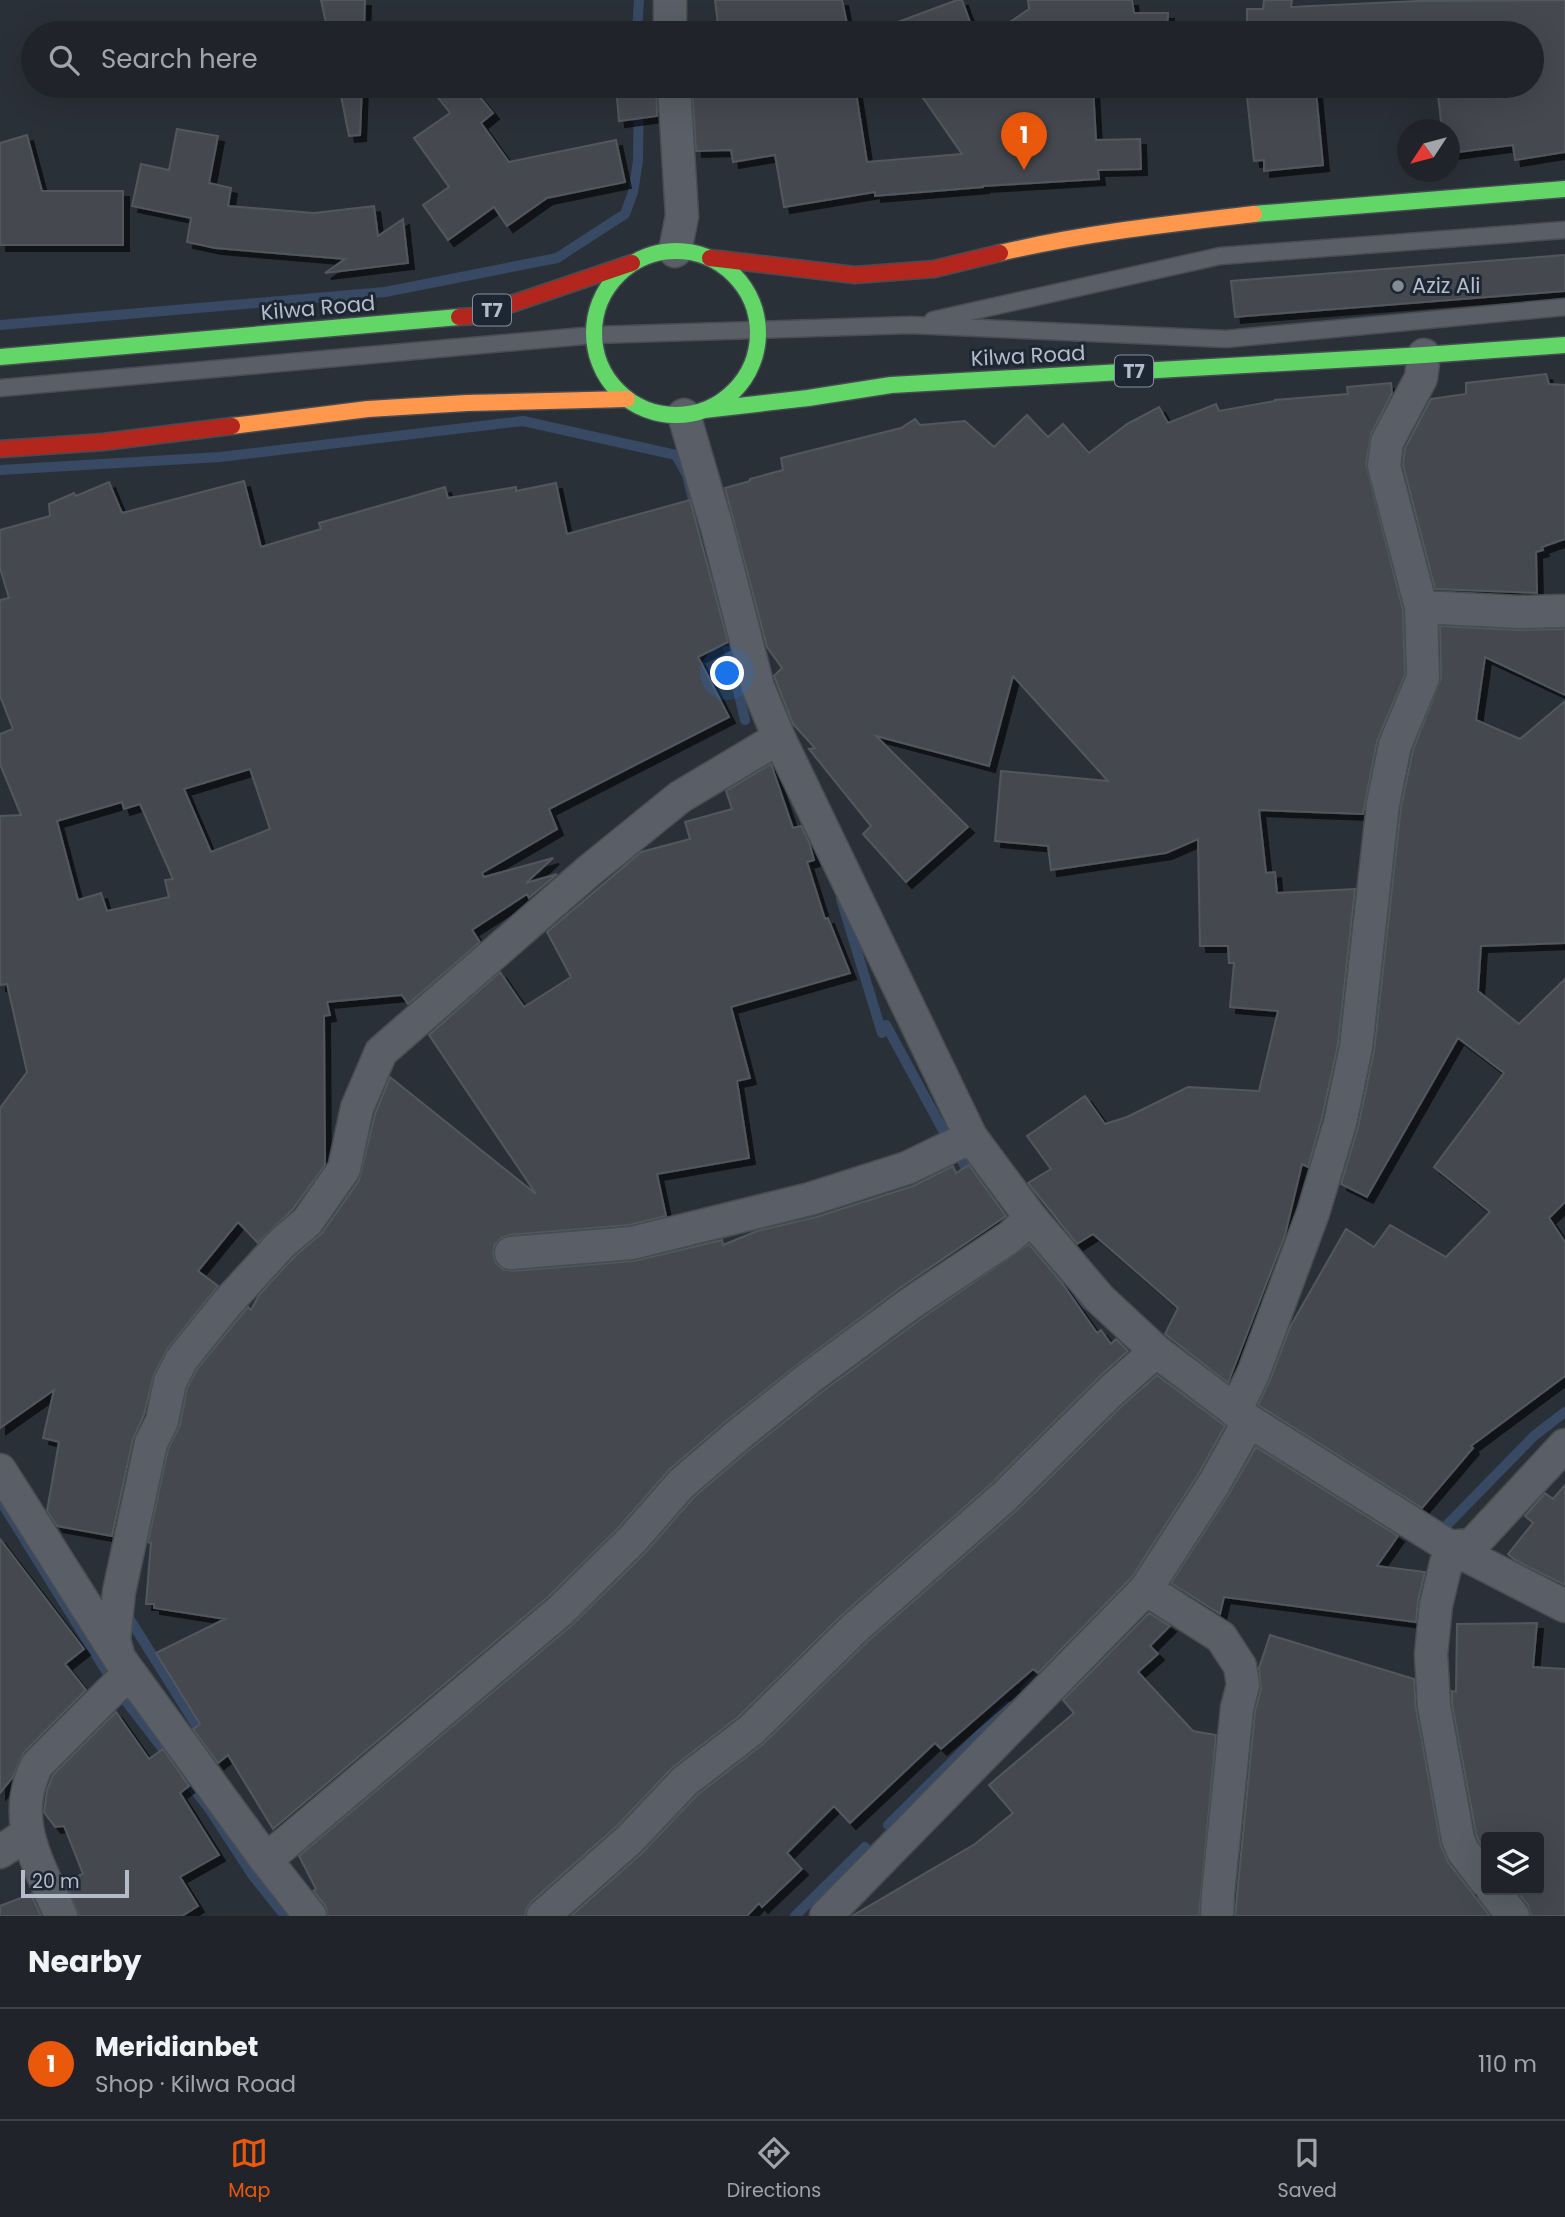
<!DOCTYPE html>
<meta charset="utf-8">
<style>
body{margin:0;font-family:Poppins,sans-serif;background:#282c32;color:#f1f3f6}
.controls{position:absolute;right:21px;bottom:21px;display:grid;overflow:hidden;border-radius:7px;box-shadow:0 7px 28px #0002}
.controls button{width:63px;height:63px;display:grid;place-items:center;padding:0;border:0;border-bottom:2px solid #3d4147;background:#20242a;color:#f1f3f6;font:35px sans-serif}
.compass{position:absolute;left:1397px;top:119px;width:63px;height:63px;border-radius:50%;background:#20242a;box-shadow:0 7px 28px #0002;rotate:234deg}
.scale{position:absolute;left:21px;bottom:18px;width:108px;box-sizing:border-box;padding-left:7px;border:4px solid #b4bcc9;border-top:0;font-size:19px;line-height:24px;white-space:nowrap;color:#b4bcc9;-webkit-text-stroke:5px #1d2633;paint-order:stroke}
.you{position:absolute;left:728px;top:674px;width:24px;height:24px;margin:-18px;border:5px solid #fff;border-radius:50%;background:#1a73e8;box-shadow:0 0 0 10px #1a73e833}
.badge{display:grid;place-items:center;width:46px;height:46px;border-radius:50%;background:#ea580c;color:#fff;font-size:23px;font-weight:700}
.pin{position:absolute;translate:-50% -58px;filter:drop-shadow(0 2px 4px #0008)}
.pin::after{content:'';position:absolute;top:37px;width:24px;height:21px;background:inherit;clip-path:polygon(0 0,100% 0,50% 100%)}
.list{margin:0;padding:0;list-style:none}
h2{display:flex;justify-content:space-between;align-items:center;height:91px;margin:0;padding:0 28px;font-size:30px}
h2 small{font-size:23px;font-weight:400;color:#a2a4a8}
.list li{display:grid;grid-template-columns:46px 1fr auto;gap:21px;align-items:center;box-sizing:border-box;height:112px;padding:0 28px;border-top:2px solid #3d4147}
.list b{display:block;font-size:26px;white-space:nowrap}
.list p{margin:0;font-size:23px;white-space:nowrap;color:#a2a4a8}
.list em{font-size:23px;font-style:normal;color:#a2a4a8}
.icon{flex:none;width:38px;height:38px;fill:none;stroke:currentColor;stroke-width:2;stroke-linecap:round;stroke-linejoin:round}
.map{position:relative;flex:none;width:1565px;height:1916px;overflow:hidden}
.search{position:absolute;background:#20242a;box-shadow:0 7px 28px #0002;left:21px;right:21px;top:21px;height:77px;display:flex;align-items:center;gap:18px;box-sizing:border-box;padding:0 24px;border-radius:38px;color:#a2a4a8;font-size:26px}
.sheet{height:203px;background:#20242a}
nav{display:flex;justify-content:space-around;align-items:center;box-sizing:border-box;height:98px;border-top:2px solid #3d4147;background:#20242a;font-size:19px;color:#a2a4a8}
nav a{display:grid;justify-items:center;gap:4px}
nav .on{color:#ea580c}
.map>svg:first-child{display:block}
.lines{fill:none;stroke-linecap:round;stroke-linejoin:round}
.stream{stroke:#384963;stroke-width:10}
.building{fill:#444950;stroke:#52575f;stroke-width:2;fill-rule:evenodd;filter:url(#shadow)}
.lane-casing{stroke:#484c53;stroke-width:19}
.street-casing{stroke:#484c53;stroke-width:35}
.fast-casing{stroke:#474c53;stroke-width:19}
.slow-casing{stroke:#474c53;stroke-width:19}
.jam-casing{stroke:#474c53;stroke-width:19}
.lane{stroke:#5a5e66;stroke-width:16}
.street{stroke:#5a5e66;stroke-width:32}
.fast{stroke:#63d668;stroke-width:16}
.slow{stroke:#ff974d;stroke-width:16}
.jam{stroke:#b3261e;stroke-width:16}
.poi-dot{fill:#848b96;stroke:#1d2633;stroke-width:2.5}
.labels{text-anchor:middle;stroke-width:6;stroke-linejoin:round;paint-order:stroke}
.shield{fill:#1d2633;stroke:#878f9c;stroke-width:2}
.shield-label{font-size:19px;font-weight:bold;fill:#b4bcc9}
.poi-label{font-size:21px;fill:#b4bcc9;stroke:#1d2633;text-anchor:start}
.street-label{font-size:21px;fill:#b4bcc9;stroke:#1d2633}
</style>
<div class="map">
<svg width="1565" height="1916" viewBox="0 0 1565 1916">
<defs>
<filter id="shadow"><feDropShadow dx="6" dy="6" stdDeviation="0" flood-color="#0009"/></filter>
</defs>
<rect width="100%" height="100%" fill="#2a3038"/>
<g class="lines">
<path class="stream" d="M637,33L639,0
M0,325L385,292L557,258L625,214L633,192L638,161L639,86
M0,470L220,457L523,421L676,455L687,475L719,608
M724,631L745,720
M841,899L882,1033
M886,1025L951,1145
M963,1163L973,1179
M1052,1274L1087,1305
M1180,1387L1236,1437
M1249,1445L1255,1450L1286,1459
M0,1500L121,1695L210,1810L253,1876L285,1916
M1442,1530L1534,1436L1565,1412
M129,1618L203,1736
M1025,1690L1048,1667
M888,1825L1008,1706
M795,1916L865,1847"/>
</g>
<path class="building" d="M321,0H365L364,33H328Z
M715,0H842L849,33H719Z
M957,0H962L974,33H877L876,30Z
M1028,0H1132L1134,13H1168L1167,33H994L1029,9Z
M1264,0H1292L1291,7L1417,1L1565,0V152L1515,160L1513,145L1450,153V130H1442L1437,86H1532V33H1247V9H1263Z
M713,24V33H688V25Z
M339,86H362L360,135L349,136Z
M429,86H471L493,113L481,123L509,162L616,140L625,182L547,198L507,226L494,207L448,240L423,205L449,187L414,138L450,113Z
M616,86H656L657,116L619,121Z
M692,86H755V93L803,86H855L867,162L962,154L921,95L934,86H1101L1093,87L1096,140L1140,139L1141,169L1098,170L1099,179L983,186V187L875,196V192L784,207L775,155L733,162L731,150L696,151Z
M1316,91L1323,165L1264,171V160L1254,161L1247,97Z
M177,129L218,136L209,183L231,188L228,206L314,213L374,206L378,236L403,219L408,263L325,273L345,259L215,248L187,242L191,218L132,206L141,164L169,170Z
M27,135L42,191H123V245H0V143Z
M1565,255V291L1235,317L1231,281Z
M1546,374L1549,384L1565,385V539L1542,547L1543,550L1536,552L1537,593L1435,589L1403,465L1405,448L1431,399L1466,394V383Z
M1391,383L1392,393L1371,434L1366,464L1403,610L1405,675L1377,741L1363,814L1259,810L1266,873L1275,872L1277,893L1355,889L1338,1044L1322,1118L1308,1167L1302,1164L1285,1235L1228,1383L1165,1334L1178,1308L1093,1234L1077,1244L1028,1183L1051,1169L1027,1136L1085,1096L1105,1124L1127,1117L1188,1087L1259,1091L1278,1011L1230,1007L1234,963H1229L1228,946H1200L1198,839L1166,853L1051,870L1048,846L995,841L1001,771L1108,781L1013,676L989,766L876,736L968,827L906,882L863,834L871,826L809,749L815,748L793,724L774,676L782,668L767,647L725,488L750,481V479L783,470L781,458L901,428L915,419L920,425L965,421L994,447L1027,415L1048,437L1063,424L1089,453L1127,424L1159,407L1168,423L1216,404L1219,411L1275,401V400L1348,394L1347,387Z
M244,481L261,547L321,529L319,523L445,487L448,498L516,487V491L556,483L567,534L690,500L728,642L698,657L729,717L549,809L557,829L482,873L484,877L553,858L526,883L557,874L529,898L527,894L472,930L480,942L408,1004L402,995L327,1002L330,1015L324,1016L325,1165L293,1209L258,1243L238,1222L198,1271L218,1286L168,1348L154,1374L144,1415L133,1439L112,1536L57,1526L47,1511L59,1442L43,1438L54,1390L0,1428V1108L27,1072L7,984L0,985V816L21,815L0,764V734L13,729L0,696V600L9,598L0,568V530L50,516L49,504L74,493L76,496L109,482L122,513ZM250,769L270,829L211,852L184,789ZM122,802L124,809L140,804L173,879L165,880L169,897L107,911L101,893L78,900L57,821Z
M1440,626L1518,630L1565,629V695L1485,657L1476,720L1520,739L1565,701V943L1481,946L1478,991L1519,1024L1565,979V1202L1549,1218L1565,1242V1376L1471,1446L1473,1448L1422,1508L1258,1405L1270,1380L1290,1327L1346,1229L1374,1247L1390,1225L1446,1257L1490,1212L1434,1167L1504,1073L1458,1038L1367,1197L1341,1184L1358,1127L1374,1051L1401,807L1413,750L1441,678Z
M771,764L793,828L801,826L809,842L814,860L807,862L825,919L828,918L850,973L731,1007L750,1078L737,1081L749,1158L657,1174L666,1216L629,1225L509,1235L501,1238L494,1246L493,1254L496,1263L503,1269L513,1271L634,1261L722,1240L723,1245L757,1231L816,1217L913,1186L953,1166L956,1173L969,1165L1006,1216L900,1288L797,1365L725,1422L669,1470L619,1527L548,1597L273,1829L228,1755L218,1763L193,1729L200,1724L156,1653L225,1619L154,1608V1604H146L151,1543L148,1542L168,1449L180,1425L187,1388L197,1369L242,1314L248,1307L251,1310L259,1295L295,1256L322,1233L359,1180L375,1114L390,1077L536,1194L429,1035L500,972L524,1007L571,977L547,932L641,852L690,839L685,822L732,809L726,791Z
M1029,1244L1062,1283L1097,1333L1101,1330L1111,1344L1116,1339L1128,1351L1097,1379L992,1483L843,1614L738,1717L672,1768L617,1826L531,1902L526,1910L525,1916H328L325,1905L313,1891L316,1889L299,1856L572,1625L645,1553L694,1497L749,1450L819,1394L922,1318Z
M1157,1375L1225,1426L1199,1473L1132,1577L1038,1673L1033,1669L941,1749L935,1743L850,1823L834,1806L787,1853L802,1869L762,1907L759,1903L747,1916H571L642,1853L697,1795L763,1744L868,1641L1017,1510L1123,1405Z
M1256,1447L1398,1536L1377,1566L1425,1572L1418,1601L1416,1622L1224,1597L1220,1614L1171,1583L1230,1492Z
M1565,1485V1585L1515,1560L1508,1554L1533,1523L1525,1516L1545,1493L1553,1499Z
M0,1539L84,1649L65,1664L86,1690L24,1752L13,1777L0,1793Z
M1149,1613L1170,1626L1150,1646L1158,1654L1138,1672L1193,1731L1216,1735L1199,1916H852L975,1844L1013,1813L989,1785L1074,1713L1063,1700Z
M1537,1623L1533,1667L1565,1669V1916H1531L1528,1905L1516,1890H1539V1837H1486V1851L1479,1842L1476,1834L1452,1704V1691L1456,1692L1457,1624Z
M1270,1635L1414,1679L1416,1709L1441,1846L1448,1862L1490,1916H1235L1255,1711L1261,1689L1259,1668Z
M116,1712L149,1759L163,1749L189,1786L180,1793L219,1855L180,1877L198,1906L182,1916H79L65,1881L83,1874L64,1826L55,1827L44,1812L47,1790L53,1775Z
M31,1894L41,1916H0V1906Z"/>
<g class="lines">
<defs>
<path id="lane" d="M933,320L1220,256L1565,230
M0,388L595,335L910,325L1226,339L1565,307"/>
<path id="street" d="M670,0V33
M674,86L682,216L675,251
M684,415L718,531L758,687L779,738L971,1137L1031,1218L1100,1299L1156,1351L1249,1421L1450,1547L1565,1606
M1421,607L1519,612L1565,611
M511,1253L632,1243L810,1199L907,1168L971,1137
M1235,1411L1253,1374L1313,1213L1340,1123L1356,1047L1383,804L1395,745L1423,678L1421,607L1384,466L1387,442L1421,378L1424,355
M0,1470L119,1658L266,1860L310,1916
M1146,1589L1221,1637L1240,1666L1243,1685L1237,1708L1218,1894L1217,1916
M119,1658L114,1640L119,1592L151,1443L162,1421L170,1382L182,1359L228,1302L282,1243L307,1222L344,1169L357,1108L381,1052L590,870L680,797L779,738
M0,1852L27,1834
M266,1860L560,1611L632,1540L681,1484L737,1436L808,1379L911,1303L1010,1237L1031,1218
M1486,1881L1463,1851L1458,1839L1434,1706L1431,1654L1436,1605L1450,1547L1473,1544L1565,1445
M1493,1890L1513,1916
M61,1916C39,1863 9,1821 37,1765L129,1673
M543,1916L630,1839L685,1781L750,1731L855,1628L1005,1496L1110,1392L1156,1351
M826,1916L1146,1589L1215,1482L1249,1421"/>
<path id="fast" d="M1254,214L1565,189
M594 333a82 82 0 1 1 164 0a82 82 0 1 1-164 0Z
M0,357L459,317
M704,410L808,398L891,385L1424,355L1565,345"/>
<path id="slow" d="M1000,253C1084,233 1169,224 1254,214
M232,426L368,409L467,403L627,399"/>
<path id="jam" d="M710,258L855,275L934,269L1000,253
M459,317L476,316L632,263
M0,449L103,442L232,426"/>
</defs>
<use href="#lane" class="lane-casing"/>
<use href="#street" class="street-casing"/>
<use href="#fast" class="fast-casing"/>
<use href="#slow" class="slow-casing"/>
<use href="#jam" class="jam-casing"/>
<use href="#lane" class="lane"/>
<use href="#street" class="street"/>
<use href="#fast" class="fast"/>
<use href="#slow" class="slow"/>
<use href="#jam" class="jam"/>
</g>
<circle class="poi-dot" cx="1398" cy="286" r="7"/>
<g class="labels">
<g class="shield">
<rect x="473" y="294.5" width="38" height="31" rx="5"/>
<rect x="1115" y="355.5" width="38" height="31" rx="5"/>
</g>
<g class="shield-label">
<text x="492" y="317">T7</text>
<text x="1134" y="378">T7</text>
</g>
<g class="poi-label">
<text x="1412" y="293">Aziz Ali</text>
</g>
<g class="street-label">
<text transform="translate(318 308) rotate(-5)" y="7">Kilwa Road</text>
<text transform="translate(1028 356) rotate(-3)" y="7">Kilwa Road</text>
</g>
</g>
</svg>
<div class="controls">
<button><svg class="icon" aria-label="layers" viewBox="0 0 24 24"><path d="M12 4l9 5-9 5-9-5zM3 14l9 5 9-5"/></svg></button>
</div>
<svg class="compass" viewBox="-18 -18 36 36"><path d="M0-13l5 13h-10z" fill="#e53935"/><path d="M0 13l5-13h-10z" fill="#a2a4a8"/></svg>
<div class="scale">20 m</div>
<div class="you"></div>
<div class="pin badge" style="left:1024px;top:170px">1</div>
<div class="search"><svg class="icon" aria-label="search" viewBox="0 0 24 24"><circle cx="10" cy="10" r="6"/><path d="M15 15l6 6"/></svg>Search here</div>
</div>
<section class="sheet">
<h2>Nearby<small></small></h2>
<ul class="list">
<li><span class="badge">1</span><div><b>Meridianbet</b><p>Shop · Kilwa Road</p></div><em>110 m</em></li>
</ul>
</section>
<nav>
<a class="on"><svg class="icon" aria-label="map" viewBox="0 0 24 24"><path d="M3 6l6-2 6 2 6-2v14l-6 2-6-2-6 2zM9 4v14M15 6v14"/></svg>Map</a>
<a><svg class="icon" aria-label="directions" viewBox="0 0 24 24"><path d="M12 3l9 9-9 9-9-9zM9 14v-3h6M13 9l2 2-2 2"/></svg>Directions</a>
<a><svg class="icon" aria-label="saved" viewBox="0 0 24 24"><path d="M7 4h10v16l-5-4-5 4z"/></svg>Saved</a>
</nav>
